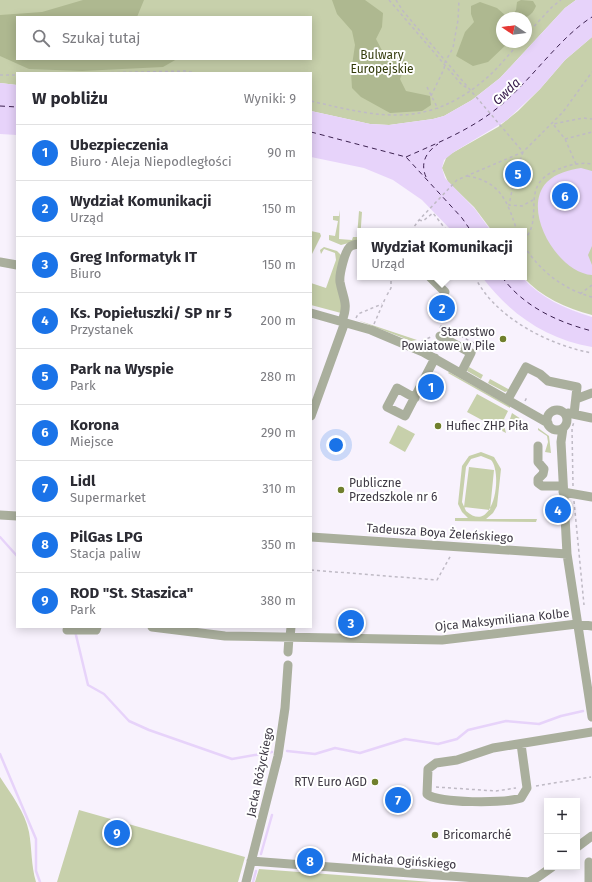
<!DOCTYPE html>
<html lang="pl">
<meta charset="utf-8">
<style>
body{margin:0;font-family:"Fira Sans",sans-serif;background:#f2f2f3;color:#2b2b33}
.controls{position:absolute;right:12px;bottom:12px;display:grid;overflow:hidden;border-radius:0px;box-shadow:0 2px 10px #0003}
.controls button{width:36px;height:36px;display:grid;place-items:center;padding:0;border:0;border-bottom:1px solid #e1e1e2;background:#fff;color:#2b2b33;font:20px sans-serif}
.compass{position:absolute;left:496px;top:12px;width:36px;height:36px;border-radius:50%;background:#fff;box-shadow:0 2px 10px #0003;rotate:283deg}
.you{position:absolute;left:336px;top:445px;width:14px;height:14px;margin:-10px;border:3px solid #fff;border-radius:50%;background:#1a73e8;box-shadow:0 0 0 6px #1a73e833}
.badge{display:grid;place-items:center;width:26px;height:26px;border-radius:50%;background:#1a73e8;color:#fff;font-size:13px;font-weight:700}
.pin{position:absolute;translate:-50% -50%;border:2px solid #fff;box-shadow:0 1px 4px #0006}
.popup{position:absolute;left:357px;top:228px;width:170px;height:52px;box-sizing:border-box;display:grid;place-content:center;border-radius:0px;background:#fff;filter:drop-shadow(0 1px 3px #0005);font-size:13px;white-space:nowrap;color:#7c7c81}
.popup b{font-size:15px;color:#2b2b33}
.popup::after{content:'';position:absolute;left:50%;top:100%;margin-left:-8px;border:8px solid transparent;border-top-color:#fff}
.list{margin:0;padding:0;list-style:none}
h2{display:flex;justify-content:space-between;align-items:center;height:52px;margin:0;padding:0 16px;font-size:17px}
h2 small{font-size:13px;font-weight:400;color:#7c7c81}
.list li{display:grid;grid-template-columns:26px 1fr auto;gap:12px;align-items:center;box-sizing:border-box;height:56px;padding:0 16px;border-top:1px solid #e1e1e2}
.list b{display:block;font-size:15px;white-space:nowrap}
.list p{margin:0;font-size:13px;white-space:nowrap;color:#7c7c81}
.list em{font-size:13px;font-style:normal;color:#7c7c81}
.icon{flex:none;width:22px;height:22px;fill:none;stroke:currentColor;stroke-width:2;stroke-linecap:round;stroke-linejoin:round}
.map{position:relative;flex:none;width:592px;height:882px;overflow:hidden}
.search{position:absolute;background:#fff;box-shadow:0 2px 10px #0003;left:16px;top:16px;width:296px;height:44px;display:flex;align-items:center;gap:10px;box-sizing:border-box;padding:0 14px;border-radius:0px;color:#7c7c81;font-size:15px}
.panel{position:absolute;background:#fff;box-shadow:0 2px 10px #0003;left:16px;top:72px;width:296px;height:556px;border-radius:0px}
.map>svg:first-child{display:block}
.green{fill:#c7d0ab;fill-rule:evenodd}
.forest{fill:#aeb890}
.water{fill:#e7d3fa;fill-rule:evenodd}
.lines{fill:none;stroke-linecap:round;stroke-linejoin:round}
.stream{stroke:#e7d3fa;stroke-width:2.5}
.ferry{stroke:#3c2150;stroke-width:1;stroke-dasharray:5 4;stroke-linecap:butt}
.path{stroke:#bfbac5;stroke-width:1.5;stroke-dasharray:3 3;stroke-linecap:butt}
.minor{stroke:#aaaf9d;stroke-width:9}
.poi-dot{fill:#707f2d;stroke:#fff;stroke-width:1.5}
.labels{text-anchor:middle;stroke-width:4;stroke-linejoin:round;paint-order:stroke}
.park-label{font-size:12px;fill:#343c0c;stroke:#fff}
.poi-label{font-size:12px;fill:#3e3944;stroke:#fff;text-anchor:start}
.street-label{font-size:12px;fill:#3e3944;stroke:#fff}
.water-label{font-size:13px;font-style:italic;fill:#3c2150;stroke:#fff}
</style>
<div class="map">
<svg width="592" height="882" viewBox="0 0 592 882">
<rect width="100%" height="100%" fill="#f8f2fd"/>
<path class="green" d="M0,0H576L565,8L500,78L472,100L444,116L433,119L389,125L370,124L311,111V73H17V85L0,83ZM17,17H311V59H17ZM502,18H526V42H502Z
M592,37V315C566,308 541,297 523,277L524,231H492L474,207L448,182L442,168L447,156L498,127L518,111L540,89L565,60Z
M340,210L339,239L352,240L353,237H357L359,211L362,212L360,240L341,245L329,240V235L335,236L338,221L333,220V216H339Z
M311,231L320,233L321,236L311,256Z
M324,247L337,251L341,255V313L311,305V283L326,288L336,260L335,253L324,249L321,254L320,250Z
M357,320L417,340L411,341Z
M469,367L483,375L481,379L467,371Z
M449,372L510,406V408L448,373Z
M490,379L510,390L505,392L488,383Z
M477,394L508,411L503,421L506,433L467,412Z
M512,413L521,419L518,424L510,419Z
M398,425L415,434L405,452L389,443Z
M538,428L549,436L551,453L545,452L548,442L547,436L538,430Z
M481,452L494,457L501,469L497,506L493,513L486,519H537L536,522L455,521V518H468L462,512L458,504L462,466L469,456ZM481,456L491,460C503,473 494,536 466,511L462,502L466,467L471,459Z
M469,467L494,470L490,510L464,507Z
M0,777C11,794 25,812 29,832C32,849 31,865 36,882H0Z
M79,810L245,857L238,882H57Z
M259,869L432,882H255Z"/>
<path class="forest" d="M83,0H144L137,17H17V59H177L163,67L82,71L29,69L0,56V15L42,12Z
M332,0H365L383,13L382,27L376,39L385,56L393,54L403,55L406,65L400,79L406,91L430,96L431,105L422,111L390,113L361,97L352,88L351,72L355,45L352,31L337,14Z
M521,0L533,1L536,6C530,22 517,18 502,18V42H509L488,62L473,66L456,56L465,32L474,22L471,14V6L480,2L497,8L505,15L511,17L516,10L517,2Z"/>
<path class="water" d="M576,0H592V37L565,60L540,89L507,120L454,152L444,160L442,168L445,178L475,209L491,231H452L422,200L393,180L364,168L311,157V111L370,124L389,125L433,119L444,116L472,100L500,78L565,8Z
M0,83L17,85V135L0,134Z
M581,168L592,171V246L588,255L592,265V275C558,273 520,210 547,182C556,173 569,170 581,168ZM564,185L572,188L575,196L572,203L565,205L558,202L555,196L557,190Z
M482,277H522C541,298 565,309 592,317V347C546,339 510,314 482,277Z"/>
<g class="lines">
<path class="stream" d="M0,537L17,556
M75,631L88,685L104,694L129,721L149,730L232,759L272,752
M287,751L315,754L335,748L360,753L405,739L438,744L457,739L468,730L506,721L539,724L561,716L583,711
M0,754L36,839V871L40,882
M261,854L272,815
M253,882L256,871"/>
<path class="ferry" d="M0,106L17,107
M311,132L406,157L462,218L471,231
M406,157C444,140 478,127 509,98C535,74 563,35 592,17
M426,177C420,163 426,152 438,144
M502,277C523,306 557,322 592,331"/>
<path class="path" d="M389,0L462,85L469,89
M396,0L403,11L523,152L515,176L509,205L522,206L533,200
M526,35L552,7L561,0
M93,73L186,71L195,73
M0,75H17
M427,87L438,109
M431,96L444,69L445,62L453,48L458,20L459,0
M311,101C382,118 429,129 489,76C500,66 510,53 520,42
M565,139L592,132
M576,164L565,139L553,124L583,118L592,119
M467,176C501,181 508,203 517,231
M419,220L423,221L433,213L447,231
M411,231L419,220L457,180L523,152L563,112L592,72
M524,240C546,216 517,185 559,169C569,165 581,162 592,164
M524,246C541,272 563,289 592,297
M475,277C495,318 549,345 592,353
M580,294L592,285
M387,295L391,288V277
M356,318L358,314L382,304
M374,324L385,299
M440,328L441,326L474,343
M422,341L433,336
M525,401L527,397
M573,486L572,428L574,422
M574,501L584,605
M311,570L437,580L451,555
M536,786L591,777
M436,787L496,791L516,788"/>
<path class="minor" d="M0,262L17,265
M430,277L445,292
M311,313L371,330L423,352L548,423
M342,321C349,303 343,299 340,282C339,275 345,249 351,246C353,245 357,244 360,244
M440,336L471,353L461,373
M415,398L397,388L387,407L405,416L435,358
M508,399L526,367L540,374L548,381L577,387L574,414
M576,399L592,393
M547 420a10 10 0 1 1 20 0a10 10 0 1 1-20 0Z
M568,413L592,418
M311,416L345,322
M563,428L561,442L567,554L592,717
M538,446V462L544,469L543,474L538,479V483L542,486H563
M563,492L592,497
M0,515L17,516
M311,537L567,554
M152,627L225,636L442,640L577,624L592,626
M67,630H96L97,627
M290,637L291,627
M288,652L289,637
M521,744L527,788L521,798C506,803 437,804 427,794L428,769L436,763L457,760L493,748L592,732
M577,847L592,836
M251,861L529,882L538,877L552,867
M246,882L278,756L285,708L288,665
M589,882V862"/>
</g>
<g class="poi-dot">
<circle cx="503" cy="339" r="4"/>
<circle cx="438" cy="426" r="4"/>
<circle cx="341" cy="490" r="4"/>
<circle cx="375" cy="782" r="4"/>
<circle cx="435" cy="835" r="4"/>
</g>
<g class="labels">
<g class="park-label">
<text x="382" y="59">Bulwary<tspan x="382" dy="14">Europejskie</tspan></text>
</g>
<g class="poi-label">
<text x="495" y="336" text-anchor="end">Starostwo<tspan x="495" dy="14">Powiatowe w Pile</tspan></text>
<text x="446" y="430">Hufiec ZHP Piła</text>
<text x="349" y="487">Publiczne<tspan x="349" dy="14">Przedszkole nr 6</tspan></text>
<text x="367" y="786" text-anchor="end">RTV Euro AGD</text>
<text x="443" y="839">Bricomarché</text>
</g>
<g class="street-label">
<text transform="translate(440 533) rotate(4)" y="4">Tadeusza Boya Żeleńskiego</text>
<text transform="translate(502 620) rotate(-6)" y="4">Ojca Maksymiliana Kolbe</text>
<text transform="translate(260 772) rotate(-78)" y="4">Jacka Różyckiego</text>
<text transform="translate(404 861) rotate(4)" y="4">Michała Ogińskiego</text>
</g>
<g class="water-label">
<text transform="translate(506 91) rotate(-44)" y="5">Gwda</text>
</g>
</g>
</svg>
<div class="controls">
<button>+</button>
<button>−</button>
</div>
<svg class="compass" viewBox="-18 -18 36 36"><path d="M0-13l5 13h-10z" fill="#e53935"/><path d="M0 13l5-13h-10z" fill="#7c7c81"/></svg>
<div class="you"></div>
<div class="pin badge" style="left:431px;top:387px">1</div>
<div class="pin badge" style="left:442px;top:308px">2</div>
<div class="popup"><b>Wydział Komunikacji</b>Urząd</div>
<div class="pin badge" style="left:351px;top:623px">3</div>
<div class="pin badge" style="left:558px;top:510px">4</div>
<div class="pin badge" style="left:518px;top:174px">5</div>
<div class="pin badge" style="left:565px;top:196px">6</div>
<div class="pin badge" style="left:398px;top:800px">7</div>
<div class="pin badge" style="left:310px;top:861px">8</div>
<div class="pin badge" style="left:117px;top:833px">9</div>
<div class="search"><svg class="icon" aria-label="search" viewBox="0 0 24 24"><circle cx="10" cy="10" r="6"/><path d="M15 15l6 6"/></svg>Szukaj tutaj</div>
<section class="panel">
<h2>W pobliżu<small>Wyniki: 9</small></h2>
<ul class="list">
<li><span class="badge">1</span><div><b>Ubezpieczenia</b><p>Biuro · Aleja Niepodległości</p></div><em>90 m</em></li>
<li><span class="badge">2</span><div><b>Wydział Komunikacji</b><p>Urząd</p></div><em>150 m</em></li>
<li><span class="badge">3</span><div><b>Greg Informatyk IT</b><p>Biuro</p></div><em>150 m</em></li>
<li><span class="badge">4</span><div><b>Ks. Popiełuszki/ SP nr 5</b><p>Przystanek</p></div><em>200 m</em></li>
<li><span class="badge">5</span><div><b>Park na Wyspie</b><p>Park</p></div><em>280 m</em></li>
<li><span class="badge">6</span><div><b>Korona</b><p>Miejsce</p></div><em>290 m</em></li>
<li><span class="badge">7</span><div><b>Lidl</b><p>Supermarket</p></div><em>310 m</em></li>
<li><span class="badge">8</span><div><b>PilGas LPG</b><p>Stacja paliw</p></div><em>350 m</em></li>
<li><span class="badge">9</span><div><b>ROD &quot;St. Staszica&quot;</b><p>Park</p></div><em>380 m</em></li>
</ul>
</section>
</div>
